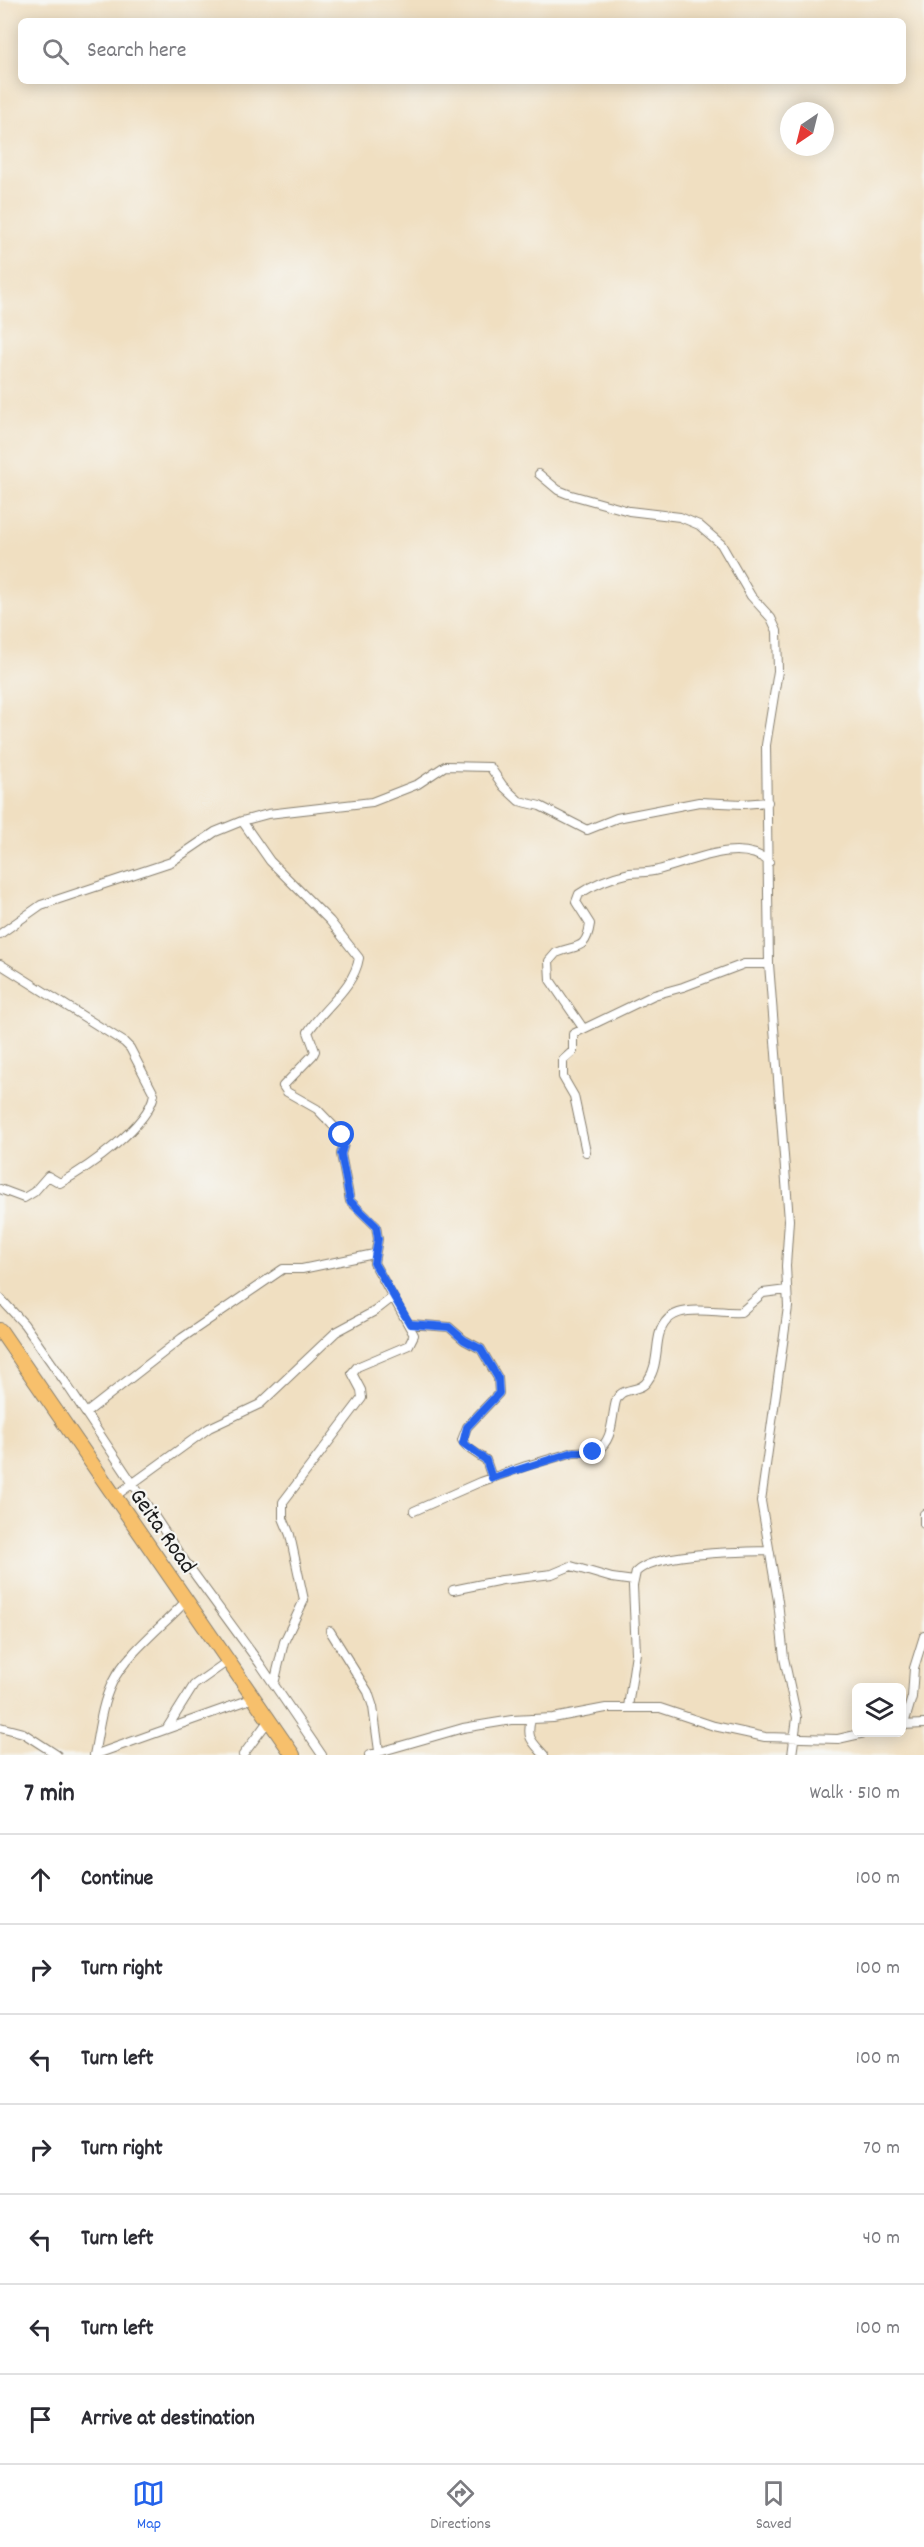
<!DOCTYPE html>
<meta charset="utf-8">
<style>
body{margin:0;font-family:Dekko,sans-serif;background:#f2f2f3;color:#2b2b33}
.controls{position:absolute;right:18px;bottom:18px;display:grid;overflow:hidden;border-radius:9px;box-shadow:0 3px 15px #0003}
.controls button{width:54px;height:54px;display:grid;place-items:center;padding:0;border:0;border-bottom:2px solid #e1e1e2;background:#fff;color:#2b2b33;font:30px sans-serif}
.compass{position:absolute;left:780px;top:102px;width:54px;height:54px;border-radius:50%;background:#fff;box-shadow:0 3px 15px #0003;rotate:215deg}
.stop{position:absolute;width:18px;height:18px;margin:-14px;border:4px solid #2563eb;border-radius:50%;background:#fff}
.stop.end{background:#2563eb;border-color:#fff;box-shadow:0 2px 6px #0008}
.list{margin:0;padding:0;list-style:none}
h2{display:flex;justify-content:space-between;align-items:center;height:78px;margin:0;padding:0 24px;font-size:26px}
h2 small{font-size:20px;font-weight:400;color:#7c7c81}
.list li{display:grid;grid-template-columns:39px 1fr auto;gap:18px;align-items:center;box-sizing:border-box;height:90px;padding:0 24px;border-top:2px solid #e1e1e2}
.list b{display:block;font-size:22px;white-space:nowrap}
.list em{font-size:20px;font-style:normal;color:#7c7c81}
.icon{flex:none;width:33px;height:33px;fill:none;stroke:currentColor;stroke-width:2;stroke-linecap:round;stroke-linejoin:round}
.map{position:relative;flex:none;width:924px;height:1755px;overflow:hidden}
.search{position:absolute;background:#fff;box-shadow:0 3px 15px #0003;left:18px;right:18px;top:18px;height:66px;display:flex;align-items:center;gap:15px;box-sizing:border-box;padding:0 21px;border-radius:9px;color:#7c7c81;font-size:22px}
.sheet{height:708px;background:#fff}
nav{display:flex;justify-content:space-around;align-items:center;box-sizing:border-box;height:84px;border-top:2px solid #e1e1e2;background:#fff;font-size:16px;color:#7c7c81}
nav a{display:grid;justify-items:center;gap:3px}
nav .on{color:#2563eb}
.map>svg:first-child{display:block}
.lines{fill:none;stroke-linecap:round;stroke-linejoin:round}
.street-casing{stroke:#867e6e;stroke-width:10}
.highway-casing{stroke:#867e6e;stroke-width:16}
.street{stroke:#fff;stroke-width:8}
.highway{stroke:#f7c06c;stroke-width:14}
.route{stroke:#2563eb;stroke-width:8}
.labels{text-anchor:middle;stroke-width:4.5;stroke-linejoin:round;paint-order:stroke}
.street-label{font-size:24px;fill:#1c1c1c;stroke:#f6f6f2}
</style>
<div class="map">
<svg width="924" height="1755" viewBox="0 0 924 1755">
<rect width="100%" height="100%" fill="#f6f6f2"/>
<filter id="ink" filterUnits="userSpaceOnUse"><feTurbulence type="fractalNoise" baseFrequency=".0167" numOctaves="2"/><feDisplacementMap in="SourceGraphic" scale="12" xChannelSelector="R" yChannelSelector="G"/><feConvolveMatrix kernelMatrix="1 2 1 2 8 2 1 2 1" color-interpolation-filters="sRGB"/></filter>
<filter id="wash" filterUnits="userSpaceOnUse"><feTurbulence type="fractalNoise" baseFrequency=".008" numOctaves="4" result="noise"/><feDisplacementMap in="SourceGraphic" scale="24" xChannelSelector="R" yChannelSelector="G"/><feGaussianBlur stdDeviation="1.35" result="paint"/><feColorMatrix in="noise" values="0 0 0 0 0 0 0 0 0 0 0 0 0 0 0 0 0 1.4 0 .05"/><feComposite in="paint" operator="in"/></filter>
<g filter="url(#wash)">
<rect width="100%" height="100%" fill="#f0dfc1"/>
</g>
<g filter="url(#ink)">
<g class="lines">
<defs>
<path id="street" d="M539,474L558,490L568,494L629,511L680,517L699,525L721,544L751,596L771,618L777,631L778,671L766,745L769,964L789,1220L786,1266L788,1307L761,1501L778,1601L784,1658L797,1718L792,1755
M242,821L270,861L330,921L359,958C354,988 323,1008 308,1032L315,1051L313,1055L283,1086L287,1092L317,1109L342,1135L344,1144L341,1154L350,1201L376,1226L378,1239L374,1263L414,1335L409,1345L357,1367L352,1373L361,1390L362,1398L283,1502V1518L290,1535L304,1600L284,1642L274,1684
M0,934L41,905L171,862L215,832L242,821L268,814L372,802L418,784L445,766L490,767L503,786L519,801L540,806L587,830L617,818L699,802L743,804L768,802
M0,964L124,1042L130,1048L154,1094C149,1126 87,1168 60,1183L48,1176L34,1192L24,1198L0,1189
M583,1028L550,980L549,961L556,953C576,944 586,952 590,924L576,902L579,894C594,884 612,877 630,873C639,872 648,873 658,870C688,863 740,836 769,862
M586,1152L574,1096L563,1077V1060L573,1051V1034L654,995L683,987L744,964H769
M0,1298L24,1324L65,1382L179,1553L260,1664L322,1755
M410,1324L449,1327L464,1340L481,1349L498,1378L499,1393L467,1427L462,1440L468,1448L486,1460L492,1478
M86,1413L182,1338L283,1269H302L374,1254
M114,1497L209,1428L260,1404L336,1332L375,1311L393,1297
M414,1511L480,1482L526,1466L574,1452L597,1451C614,1439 611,1419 616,1401C621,1385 640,1394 648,1380C656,1369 656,1354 658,1341C664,1297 709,1314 741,1312L763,1293L787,1290
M924,1514V1524
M453,1590L502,1580L552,1574L571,1566L612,1578L634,1581
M330,1631L368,1692L373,1707L379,1751
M628,1707L636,1653L633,1586L636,1572C656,1552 740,1552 769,1551
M531,1719C526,1739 532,1741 544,1755
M904,1724L912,1697L914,1668L924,1636
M902,1725L924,1724
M0,1727L23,1733L57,1755
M167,1728L194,1685L228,1661
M94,1755C99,1731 101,1706 112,1683C125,1655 164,1625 186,1601
M94,1755L254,1698
M243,1755L269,1720
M369,1755L463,1728L512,1720L553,1718L606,1708H660L714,1726L765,1737L838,1739L869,1732"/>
<path id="highway" d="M0,1330L293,1755"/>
</defs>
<use href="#street" class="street-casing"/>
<use href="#highway" class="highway-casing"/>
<use href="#street" class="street"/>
<use href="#highway" class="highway"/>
</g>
</g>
<g class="lines" filter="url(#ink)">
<path class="route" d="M342,1135L344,1144L341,1154L350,1201L376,1226L378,1239L374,1263L410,1324L449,1327L464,1340L481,1349L498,1378L499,1393L467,1427L463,1443L486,1460L492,1478L574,1452H593"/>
</g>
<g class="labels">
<g class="street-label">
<text transform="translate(164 1530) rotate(55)" y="8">Geita Road</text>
</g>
</g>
</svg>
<div class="controls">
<button><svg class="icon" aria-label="layers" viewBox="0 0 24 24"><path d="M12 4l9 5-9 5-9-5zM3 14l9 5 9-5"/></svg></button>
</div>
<svg class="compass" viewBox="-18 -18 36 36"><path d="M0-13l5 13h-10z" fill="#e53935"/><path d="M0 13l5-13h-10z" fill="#7c7c81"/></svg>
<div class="stop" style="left:342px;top:1135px"></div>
<div class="stop end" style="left:593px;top:1452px"></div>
<div class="search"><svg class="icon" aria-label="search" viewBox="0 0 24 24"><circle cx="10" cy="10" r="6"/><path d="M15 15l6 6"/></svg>Search here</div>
</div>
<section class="sheet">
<h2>7 min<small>Walk · 510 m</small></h2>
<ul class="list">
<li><svg class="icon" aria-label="ahead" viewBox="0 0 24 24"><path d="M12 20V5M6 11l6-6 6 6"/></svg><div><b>Continue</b></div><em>100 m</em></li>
<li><svg class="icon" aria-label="right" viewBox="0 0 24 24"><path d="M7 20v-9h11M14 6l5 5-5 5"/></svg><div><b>Turn right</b></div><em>100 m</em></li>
<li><svg class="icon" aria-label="left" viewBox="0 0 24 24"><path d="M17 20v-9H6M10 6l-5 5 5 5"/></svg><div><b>Turn left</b></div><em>100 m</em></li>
<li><svg class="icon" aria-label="right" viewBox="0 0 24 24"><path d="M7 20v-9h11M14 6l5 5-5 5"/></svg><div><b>Turn right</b></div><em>70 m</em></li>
<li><svg class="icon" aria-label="left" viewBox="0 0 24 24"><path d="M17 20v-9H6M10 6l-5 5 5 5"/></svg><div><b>Turn left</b></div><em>40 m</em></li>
<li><svg class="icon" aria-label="left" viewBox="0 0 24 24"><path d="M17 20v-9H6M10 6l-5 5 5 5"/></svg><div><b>Turn left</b></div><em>100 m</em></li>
<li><svg class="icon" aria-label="arrive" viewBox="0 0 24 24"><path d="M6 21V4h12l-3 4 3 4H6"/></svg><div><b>Arrive at destination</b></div></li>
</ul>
</section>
<nav>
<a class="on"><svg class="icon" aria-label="map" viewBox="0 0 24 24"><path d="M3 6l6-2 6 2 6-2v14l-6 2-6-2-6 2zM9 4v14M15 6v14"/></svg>Map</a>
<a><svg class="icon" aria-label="directions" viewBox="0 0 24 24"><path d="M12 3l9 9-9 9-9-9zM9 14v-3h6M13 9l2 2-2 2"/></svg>Directions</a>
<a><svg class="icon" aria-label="saved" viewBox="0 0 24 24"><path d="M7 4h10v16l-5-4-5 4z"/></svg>Saved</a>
</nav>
